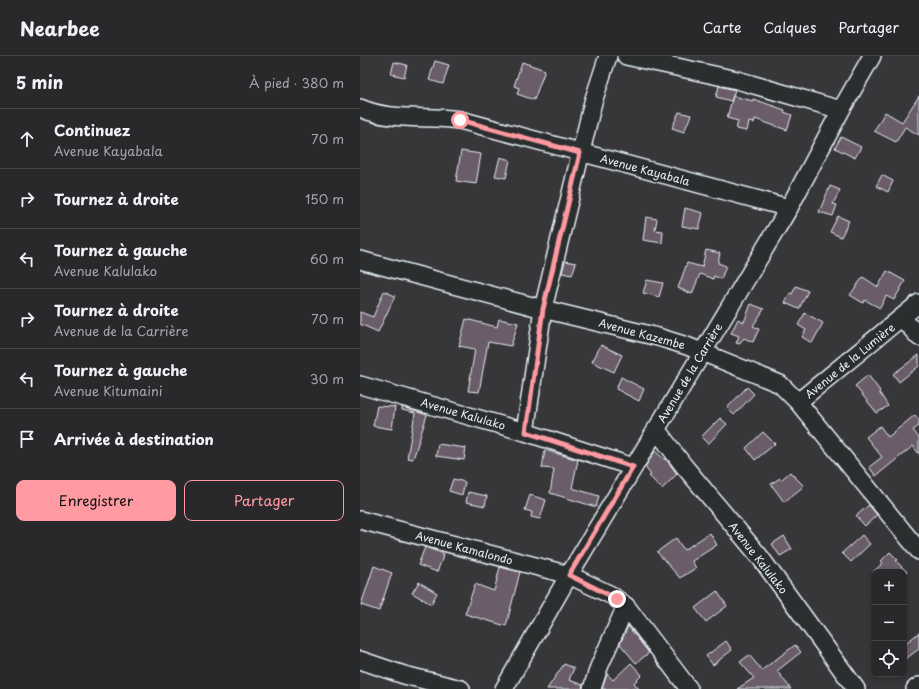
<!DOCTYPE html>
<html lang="fr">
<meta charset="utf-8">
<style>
body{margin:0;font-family:"Playpen Sans",sans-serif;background:#313033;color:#f1f3f6}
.controls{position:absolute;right:12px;bottom:12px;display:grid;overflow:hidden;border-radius:8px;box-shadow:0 2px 6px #0003}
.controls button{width:36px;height:36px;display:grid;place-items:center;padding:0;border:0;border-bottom:1px solid #454447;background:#29282b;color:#f1f3f6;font:20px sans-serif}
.stop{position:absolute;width:12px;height:12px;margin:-9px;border:3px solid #ff9aa2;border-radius:50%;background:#fff}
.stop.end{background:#ff9aa2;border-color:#fff;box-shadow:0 1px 4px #0008}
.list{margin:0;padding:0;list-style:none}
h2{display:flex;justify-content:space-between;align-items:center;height:52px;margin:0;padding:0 16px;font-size:17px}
h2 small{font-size:13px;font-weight:400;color:#a5a6a9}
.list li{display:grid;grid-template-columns:26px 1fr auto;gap:12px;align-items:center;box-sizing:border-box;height:60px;padding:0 16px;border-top:1px solid #454447}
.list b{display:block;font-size:15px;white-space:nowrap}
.list p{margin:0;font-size:13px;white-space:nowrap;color:#a5a6a9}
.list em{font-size:13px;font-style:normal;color:#a5a6a9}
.actions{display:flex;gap:8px;padding:12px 16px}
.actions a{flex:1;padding:9px 0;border:1px solid #ff9aa2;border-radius:8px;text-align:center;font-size:14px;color:#ff9aa2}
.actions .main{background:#ff9aa2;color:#111}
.icon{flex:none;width:22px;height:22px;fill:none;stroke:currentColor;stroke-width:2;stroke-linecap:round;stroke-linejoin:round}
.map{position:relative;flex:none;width:559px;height:633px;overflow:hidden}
header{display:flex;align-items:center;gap:24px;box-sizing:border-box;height:56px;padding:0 20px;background:#29282b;border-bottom:1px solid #454447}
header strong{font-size:19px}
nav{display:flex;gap:22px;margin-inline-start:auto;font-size:14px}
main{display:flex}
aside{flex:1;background:#29282b}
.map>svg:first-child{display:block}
.building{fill:#6a5b67;stroke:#e8f1f8}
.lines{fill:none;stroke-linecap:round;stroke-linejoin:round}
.minor-casing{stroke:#e8f1f8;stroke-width:20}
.minor{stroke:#2a2d2e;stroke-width:17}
.route{stroke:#ff9aa2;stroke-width:5}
.labels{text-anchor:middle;stroke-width:4;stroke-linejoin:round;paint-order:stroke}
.street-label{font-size:11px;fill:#e8f1f8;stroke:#2a2d2e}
</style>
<header>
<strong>Nearbee</strong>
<nav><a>Carte</a><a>Calques</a><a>Partager</a></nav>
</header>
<main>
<aside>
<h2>5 min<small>À pied · 380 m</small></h2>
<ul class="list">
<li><svg class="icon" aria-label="ahead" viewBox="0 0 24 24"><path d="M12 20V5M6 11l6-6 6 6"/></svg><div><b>Continuez</b><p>Avenue Kayabala</p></div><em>70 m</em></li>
<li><svg class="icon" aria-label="right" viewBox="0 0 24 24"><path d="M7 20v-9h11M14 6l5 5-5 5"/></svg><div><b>Tournez à droite</b></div><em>150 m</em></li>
<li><svg class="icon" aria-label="left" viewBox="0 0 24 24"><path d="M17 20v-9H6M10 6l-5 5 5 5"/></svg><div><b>Tournez à gauche</b><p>Avenue Kalulako</p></div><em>60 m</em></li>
<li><svg class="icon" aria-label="right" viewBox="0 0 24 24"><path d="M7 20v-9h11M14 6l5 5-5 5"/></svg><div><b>Tournez à droite</b><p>Avenue de la Carrière</p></div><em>70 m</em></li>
<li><svg class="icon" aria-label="left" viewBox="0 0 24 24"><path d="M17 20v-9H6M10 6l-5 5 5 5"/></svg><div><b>Tournez à gauche</b><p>Avenue Kitumaini</p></div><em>30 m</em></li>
<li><svg class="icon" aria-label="arrive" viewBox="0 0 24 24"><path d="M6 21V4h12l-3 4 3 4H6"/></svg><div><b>Arrivée à destination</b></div></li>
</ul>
<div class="actions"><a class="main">Enregistrer</a><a>Partager</a></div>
</aside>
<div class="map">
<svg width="559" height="633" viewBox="0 0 559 633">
<rect width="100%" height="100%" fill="#373639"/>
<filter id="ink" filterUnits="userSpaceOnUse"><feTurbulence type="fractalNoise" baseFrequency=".025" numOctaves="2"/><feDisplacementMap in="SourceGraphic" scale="8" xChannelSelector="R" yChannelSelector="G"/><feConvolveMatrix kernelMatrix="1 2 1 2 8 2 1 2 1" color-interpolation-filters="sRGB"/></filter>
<g filter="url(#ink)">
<path class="building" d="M75,5L89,9L83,28L69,24Z
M34,6L47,9L44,21L31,18Z
M162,6L185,14L174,44L157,38L159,32L154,30Z
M359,30L375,34L371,45L356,41Z
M373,40L393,45V43L425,54L424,56L432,59L427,74L395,63L394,67L389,66L387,75L376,73L378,65L367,62Z
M559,40V79L545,71L536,86L514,75L525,56L542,66Z
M319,56L331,59L324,76L312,72Z
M481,81L501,91L495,102L475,92Z
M101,95L121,98L116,128L96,125Z
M140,101L150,104L146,122L135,120Z
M522,119L533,125L528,136L516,130Z
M470,130L480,134L473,148L477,149L473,160L459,156Z
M325,152L343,157L339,173L322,170Z
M478,160L489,165L481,181L470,176Z
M286,161L297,163L295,174L303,175L302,187L283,184Z
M346,194L360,197L358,207L366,210L361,223L354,220L353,223L340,218L332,238L318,232L327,207L342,211Z
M205,205L216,207L212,219L202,217Z
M527,215L545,225L534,244L526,240L520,252L505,244L503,247L490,239L503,221L518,231Z
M287,224L303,227L299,241L283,237Z
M436,230L448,235L439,253L425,247L430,237L432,238Z
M24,235L35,240L18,276L0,268V256L13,261Z
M391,248L404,253L393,270L399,273L393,286L384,282L379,288L376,287L379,280L371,277L378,263L384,266Z
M445,257L463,267L452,287L442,281L446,274L438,269Z
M106,263L137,271L139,263L158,267L151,290L128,286L119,336L108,335L115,293L99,290Z
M241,289L262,299L254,316L232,306Z
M559,299V310L539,326L533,318Z
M508,319L520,335L519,336L528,350L517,357L495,330Z
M261,321L284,333L279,345L256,333Z
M387,331L394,338L374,359L367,352Z
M17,350L35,351L32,373L13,370Z
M42,351L67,359L53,403L47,402L55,357L42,354Z
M555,359L559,364V370L553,374L559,382V398L553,390L516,420L509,411L522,401L506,381L520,370L528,381Z
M360,362L367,368L348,388L341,381Z
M403,376L415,388L395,404L386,392Z
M78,388L106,392L104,404L76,400Z
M185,394L218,404L212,432L239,440L236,451L190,437L194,413L182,412Z
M295,395L305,404L306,403L317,418L302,433L289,420L291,419L285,411Z
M430,416L444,430L424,446L411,428L420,422L421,424Z
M93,423L105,426L102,439L89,435Z
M108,436L127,440L125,450L106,446Z
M170,439L186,444L180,463L171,461L172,456L165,454Z
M509,449L517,459L505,470L496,460Z
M350,477L357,489L332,505L336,512L320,522L297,496L316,482L324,494Z
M502,479L510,488L491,506L482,497Z
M424,480L432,493L420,500L412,488Z
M65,491L84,498L77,516L58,509Z
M530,496L538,504L536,505L547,516H513L523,507L521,505Z
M14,510L32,517L19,555L1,549Z
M140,511L160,516L146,570L105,558L115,528L134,535Z
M59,526L77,537L71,548L52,537Z
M357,535L367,550L346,566L335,552Z
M268,570L289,597L276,607L260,588Z
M559,577V593L544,604V588Z
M366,585L372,594L353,609L346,600Z
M435,589L441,596L417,615L431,633H377L394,622L380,606L389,599L402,614Z
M271,607L282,619L274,627L279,633H242L247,618L253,624Z
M204,608L214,612L209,624L223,629L222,633H187Z"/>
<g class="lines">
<defs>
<path id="minor" d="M266,0L377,24L481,54
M0,52C32,66 67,59 100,64L429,152
M0,204L183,253L298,281L327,290L420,328L438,346L559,495
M542,262L559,281
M0,329L165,376L273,411
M438,346L559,247
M296,373L324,410L400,501L496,633
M165,376L183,253L233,46L248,0
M0,464L209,519L251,539L266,550L329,633
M0,604L44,619L101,633
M144,633L209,519L429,152L481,54L512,0
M232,633L239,611L266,550
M555,633L559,630"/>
</defs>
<use href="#minor" class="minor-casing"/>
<use href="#minor" class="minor"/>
</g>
</g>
<g class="lines" filter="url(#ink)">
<path class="route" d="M100,64L220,97L183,253L166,376L273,411L209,519L257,543"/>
</g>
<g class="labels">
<g class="street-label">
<text transform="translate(285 114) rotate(15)" y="4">Avenue Kayabala</text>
<text transform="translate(282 278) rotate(15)" y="4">Avenue Kazembe</text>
<text transform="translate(490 305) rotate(-39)" y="4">Avenue de la Lumière</text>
<text transform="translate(330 317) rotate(-59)" y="4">Avenue de la Carrière</text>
<text transform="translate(103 358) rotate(16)" y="4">Avenue Kalulako</text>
<text transform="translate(104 492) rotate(15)" y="4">Avenue Kamalondo</text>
<text transform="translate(398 502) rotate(52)" y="4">Avenue Kalulako</text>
</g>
</g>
</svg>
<div class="controls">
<button>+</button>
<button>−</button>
<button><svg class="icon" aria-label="locate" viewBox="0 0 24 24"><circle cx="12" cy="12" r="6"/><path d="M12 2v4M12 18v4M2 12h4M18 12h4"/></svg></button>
</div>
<div class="stop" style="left:100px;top:64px"></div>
<div class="stop end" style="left:257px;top:543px"></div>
</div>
</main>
